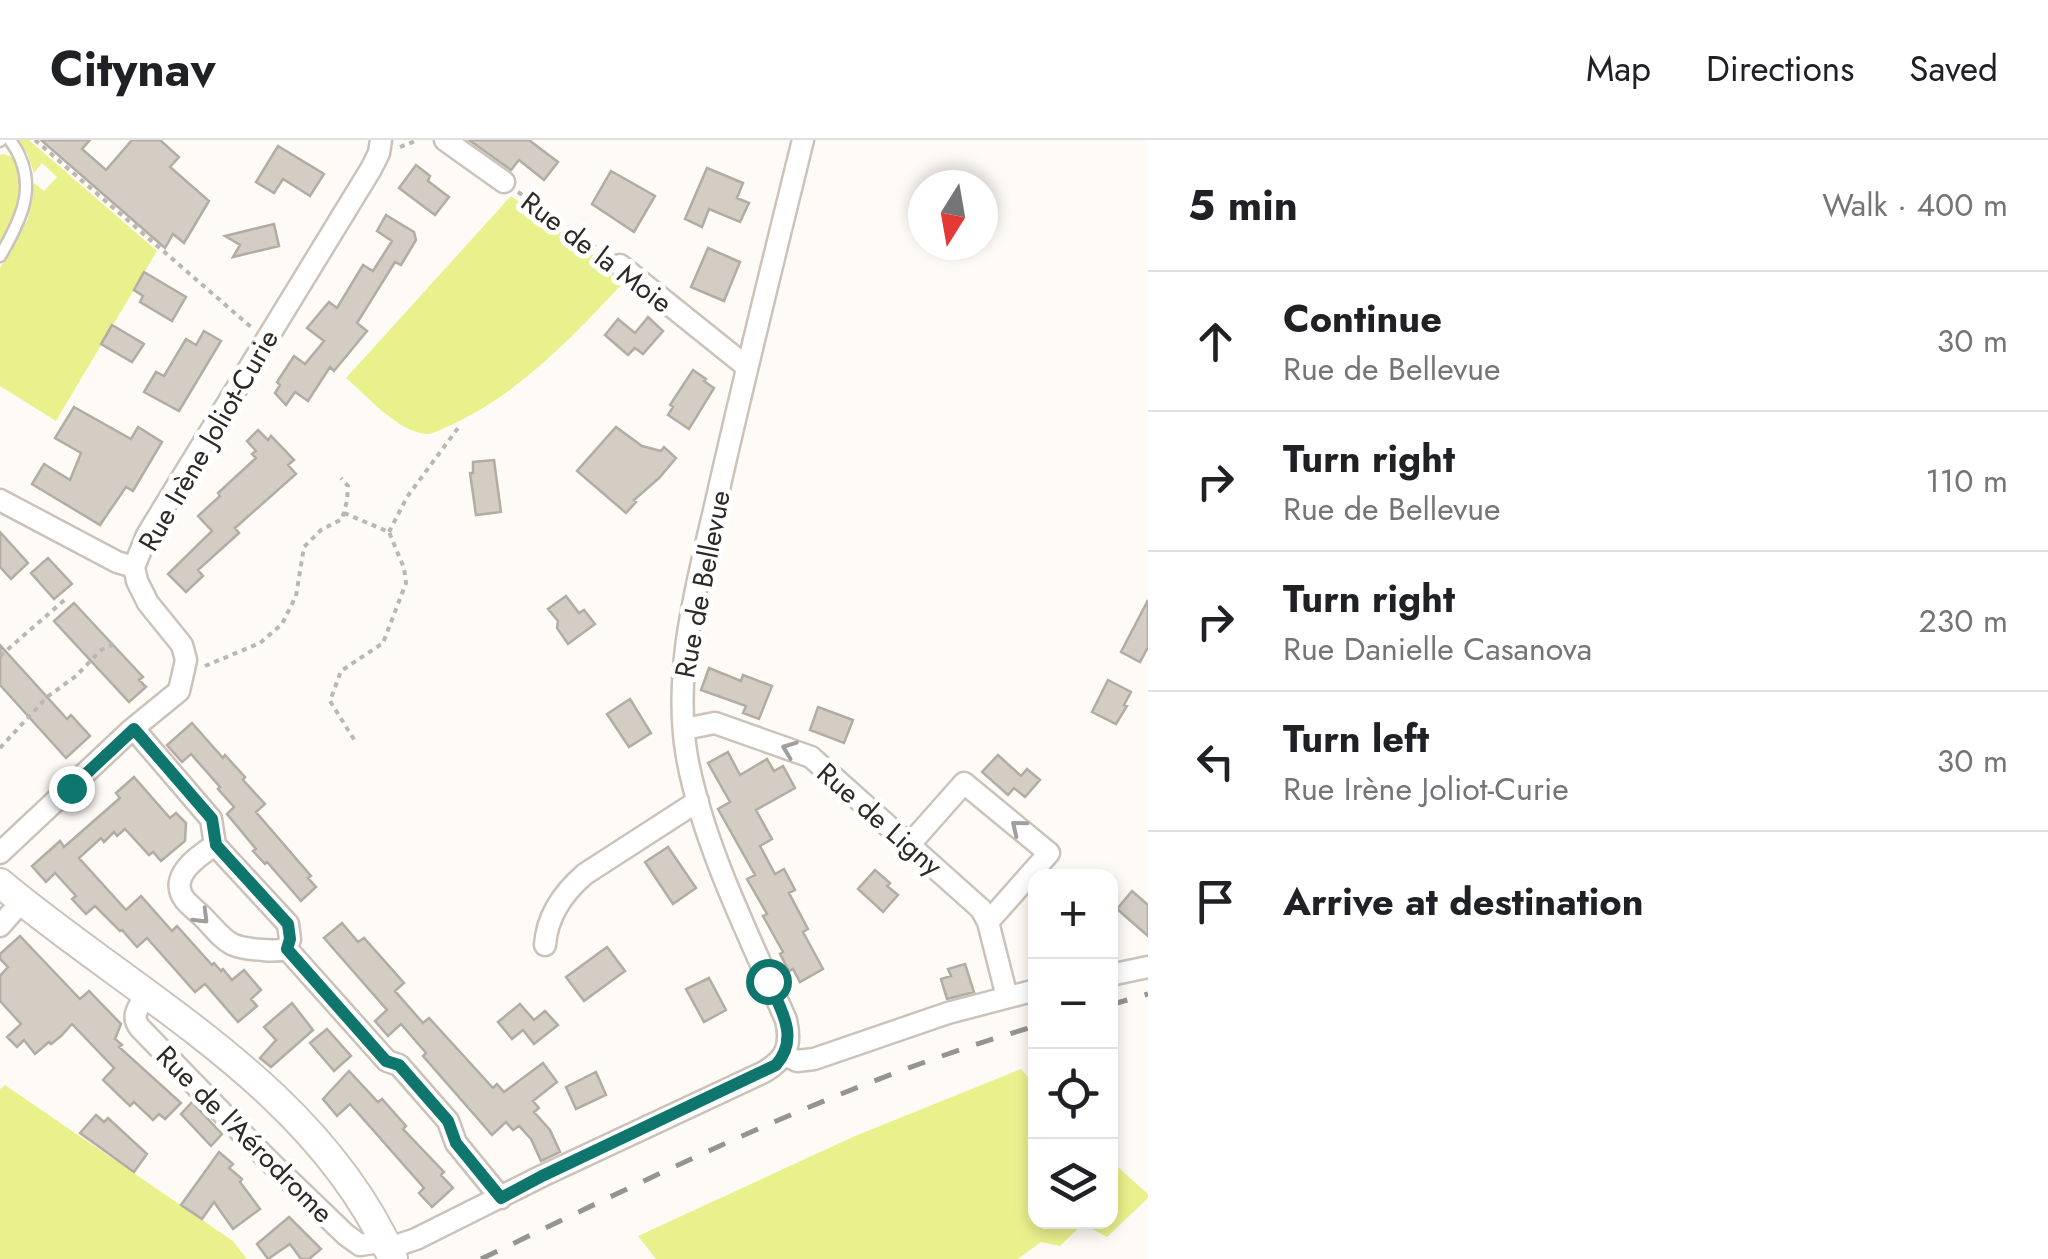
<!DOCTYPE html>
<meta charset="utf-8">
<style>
body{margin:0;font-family:Jost,sans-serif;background:#f2f2f2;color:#202124}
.controls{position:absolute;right:30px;bottom:30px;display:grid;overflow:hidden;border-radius:20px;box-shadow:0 5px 15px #0003}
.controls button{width:90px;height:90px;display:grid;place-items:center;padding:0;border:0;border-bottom:2px solid #e0e0e0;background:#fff;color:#202124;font:50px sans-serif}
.compass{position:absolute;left:908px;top:30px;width:90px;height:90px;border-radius:50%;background:#fff;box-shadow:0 5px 15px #0003;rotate:191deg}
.stop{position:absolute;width:30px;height:30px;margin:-22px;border:8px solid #0f766e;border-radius:50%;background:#fff}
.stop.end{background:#0f766e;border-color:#fff;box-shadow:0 2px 10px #0008}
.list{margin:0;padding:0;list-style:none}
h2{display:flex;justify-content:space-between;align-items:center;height:130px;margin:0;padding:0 40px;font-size:42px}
h2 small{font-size:32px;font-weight:400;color:#757577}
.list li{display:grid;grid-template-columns:65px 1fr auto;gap:30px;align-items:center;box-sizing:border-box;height:140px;padding:0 40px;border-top:2px solid #e0e0e0}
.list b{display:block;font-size:38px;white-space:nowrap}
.list p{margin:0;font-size:32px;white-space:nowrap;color:#757577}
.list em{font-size:32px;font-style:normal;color:#757577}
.icon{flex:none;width:55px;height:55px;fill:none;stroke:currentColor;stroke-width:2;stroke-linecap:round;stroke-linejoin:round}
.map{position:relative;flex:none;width:1148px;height:1119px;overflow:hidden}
header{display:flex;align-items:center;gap:60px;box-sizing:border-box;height:140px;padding:0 50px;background:#fff;border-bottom:2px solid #e0e0e0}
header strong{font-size:48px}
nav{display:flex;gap:55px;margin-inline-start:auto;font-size:35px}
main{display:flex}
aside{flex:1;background:#fff}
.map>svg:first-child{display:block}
.green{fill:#eaf18c}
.building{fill:#d4cdc3;stroke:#b3aca3;stroke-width:2.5}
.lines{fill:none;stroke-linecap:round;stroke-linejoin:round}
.service-casing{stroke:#cbc3ba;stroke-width:15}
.minor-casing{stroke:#cbc3ba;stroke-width:25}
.tertiary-casing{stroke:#cbc3ba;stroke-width:32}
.path{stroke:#bab7b3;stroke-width:4;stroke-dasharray:5 5;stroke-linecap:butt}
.service{stroke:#fff;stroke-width:10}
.minor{stroke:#fff;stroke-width:20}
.tertiary{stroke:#fff;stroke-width:28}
.rail{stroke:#969390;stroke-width:5;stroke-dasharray:18 18;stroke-linecap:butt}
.oneway{stroke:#a09f9d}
.route{stroke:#0f766e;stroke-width:12}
.labels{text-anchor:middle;stroke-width:10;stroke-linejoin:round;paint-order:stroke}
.street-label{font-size:28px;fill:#2c2926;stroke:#fff}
</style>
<header>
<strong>Citynav</strong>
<nav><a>Map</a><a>Directions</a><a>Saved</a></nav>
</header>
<main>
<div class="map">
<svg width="1148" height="1119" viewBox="0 0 1148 1119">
<rect width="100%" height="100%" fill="#fefbf7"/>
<path class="green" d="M17,0H29L157,111L56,281L0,246V128L28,79L34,43L44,51L57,37L42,23L34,33L27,13Z
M4,14L14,18C27,47 16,77 0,102V15Z
M511,56L627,139C574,195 521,253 449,286C443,288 434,294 427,294C399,293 367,256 346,238Z
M1021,929L1035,945L1036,1082H1110L1111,1021L1148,1054V1058L1107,1097L1083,1084L1060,1106L1041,1102L1018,1119H656L638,1096L855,996Z
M5,945L233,1101L247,1119H0V949Z"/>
<path class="building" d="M41,0H90L82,9L106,30L132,0H160L179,17L170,27L209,61L184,103L173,94L165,108Z
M469,0H529L558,22L544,40L519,20L511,30Z
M278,6L324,34L310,56L283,39L274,53L256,42Z
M416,25L430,36L428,41L449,57L435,75L399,48Z
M707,28L743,43L737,58L749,63L740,82L709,69L702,87L685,79Z
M611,31L655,56L634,92L592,64Z
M386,75L414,92L416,100L401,125L395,122L357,183L367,191L334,231L330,227L308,261L295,252L286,265L275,253L280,245L277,242L294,216L305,224L324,201L307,188L329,162L337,168L363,125L373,131L392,101L377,91Z
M274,84L279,106L233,117L240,105L225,96Z
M708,108L740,122L724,161L691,147Z
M144,132L186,157L172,181L140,162L143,156L134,150Z
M648,177L663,191L643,214L635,208L628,215L605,195L618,179L635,193Z
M112,185L144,204L132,222L101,204Z
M204,191L221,201L179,271L144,252L156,232L164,236L186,199L196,205Z
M693,230L706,239L704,241L714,248L689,289L668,275L673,267L670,265Z
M74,267L131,299L138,287L162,302L133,351L126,347L100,385L32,344L44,324L70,340L81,313L55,298Z
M616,287L642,306L661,311L664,307L676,318L659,338L634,360L636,362L626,373L577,331Z
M258,290L268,300L271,296L294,320L288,325L296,334L235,388L239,393L198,430L203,436L186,452L168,434L212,391L198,376L220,356L218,353L256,318L252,314L256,311L247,301Z
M494,320L501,372L476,375L470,333H473V322Z
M0,392L28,423L11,439L0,427Z
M48,418L72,444L54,459L31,433Z
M566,456L579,473L584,470L595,484L568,504L557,488L558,481L548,469Z
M1148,460V507L1140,522L1121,512Z
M74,463L143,537L139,540L146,547L129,562L54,481Z
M0,505L67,579L71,575L90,596L66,618L0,545Z
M709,528L741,541L743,535L772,546L759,579L743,573L746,566L701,550Z
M1108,540L1131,552L1124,565L1127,566L1116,584L1092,572Z
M630,559L651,593L629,607L607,574Z
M818,567L853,580L844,603L810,590Z
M192,583L223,618L225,615L245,637L243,640L265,664L256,672L311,736L308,738L316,747L301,761L267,722L265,724L253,711L256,709L227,674L234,667L218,649L220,647L191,614L182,622L167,605Z
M728,612L740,635L767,619L774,631L783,626L795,648L756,670L772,699L760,706L775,734L784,729L795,750L789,753L808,789L803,792L823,829L800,842L793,829L789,831L780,814L783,812L763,776L767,774L747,739L755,735L718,669L730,662L708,623Z
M998,615L1021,636L1027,629L1040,640L1025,657L1014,648L1008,655L982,632Z
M134,637L170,678L176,673L186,683L185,701L161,721L153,712L149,715L125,689L117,696L114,692L104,702L101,698L79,718L126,770L141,756L172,791L177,786L212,825L214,823L221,831L223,829L232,840L244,830L261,850L251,859L257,866L238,882L205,844L195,852L147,798L137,807L122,790L120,791L95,766L86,774L72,759L76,756L55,733L46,742L32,726L60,701L64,707L120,658L116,653Z
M668,707L696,748L673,764L645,722Z
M875,730L890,743L887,746L898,755L883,772L858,749Z
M1132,751L1148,765V796L1117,769Z
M342,783L358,802L364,798L404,843L395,851L423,883L429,878L493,948L497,944L504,952L543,923L557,942L533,961L539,968L534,972L550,990L560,1012L541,1021L531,999L519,986L513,990L506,982L492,995L423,916L426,913L401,884L388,896L375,881L387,870L324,798Z
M20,796L80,859L89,851L121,884L115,899L122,905L119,907L181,963L165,979L159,974L153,980L134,962L130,966L103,940L114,928L72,884L61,896L51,904L49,902L35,914L24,900L17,907L7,897L21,884L0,861V836L8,827L0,819V814Z
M607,807L625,831L584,861L566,837Z
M965,824L974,852L947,859L941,839L951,836L948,829Z
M709,838L726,870L704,882L686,849Z
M292,863L313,890L271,927L260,918L276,900L264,887Z
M520,864L534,880L545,871L558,885L534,904L523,890L512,899L498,882Z
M327,889L351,916L334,931L310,903Z
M349,931L378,962L382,959L406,986L403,989L444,1032L441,1035L453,1048L432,1067L419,1053L424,1048L350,964L337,976L323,959Z
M596,932L606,955L576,969L566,947Z
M192,962L222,994L211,1006L181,974Z
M96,975L104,982L108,978L147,1014L134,1032L80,993Z
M219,1012L233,1024L229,1028L242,1039L240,1042L260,1069L233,1089L214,1062L202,1079L181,1065Z
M289,1077L321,1109L309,1119H301L290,1104L268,1119L257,1104Z"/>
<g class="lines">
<defs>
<path id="service" d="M0,1L1,0
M0,116C23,77 40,41 10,0"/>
<path id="minor" d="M445,0L504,42
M620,125L747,227
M0,360L117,422L134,427
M134,589L211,679L215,705L288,784L290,799L287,809L387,921L399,925L448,981L456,1003L501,1058
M684,589L715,583L811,617L981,769L988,782L1007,857
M910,704L964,643L1049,713L988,782
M215,705C198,716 167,737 185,760C190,766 197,771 203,777C227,802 227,808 263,810C272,811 278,811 287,809
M0,713L130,591L179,551L186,520L182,505L148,463L137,441L134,427L147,395L371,29L379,13L381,0
M0,786L22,761
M545,805C547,776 563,753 585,734L698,661
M1110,835L1148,827
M146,855C139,867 130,876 140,888L267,1019L346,1095L360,1105L373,1103L398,1105L416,1099L542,1036L764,932C786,919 792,906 786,880C750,798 703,705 687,617C671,524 701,431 721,340C747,226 775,113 803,0
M784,915L797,921L814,919L948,873L1036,850"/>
<path id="tertiary" d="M0,743C139,859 316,946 393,1119"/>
</defs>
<use href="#service" class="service-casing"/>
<use href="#minor" class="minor-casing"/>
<use href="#tertiary" class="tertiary-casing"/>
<path class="path" d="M35,0L251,187
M400,7L418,0
M518,52L604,113
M344,373L389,392L404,428L406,443L383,503L341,531L330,561L355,601
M389,392L407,357L458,288
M0,516L68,457
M205,526L260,503L282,484L296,456L304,407L321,390L342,379L347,361L348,346L341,338
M0,608L47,557L76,536L101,510L114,504"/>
<use href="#service" class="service"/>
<use href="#minor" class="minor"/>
<use href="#tertiary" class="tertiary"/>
<path class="rail" d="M1110,865L1148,854
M481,1119C662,1032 842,942 1036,886"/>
</g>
<defs><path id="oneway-chevron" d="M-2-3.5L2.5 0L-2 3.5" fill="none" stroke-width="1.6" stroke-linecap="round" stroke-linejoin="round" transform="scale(2.5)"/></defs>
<g class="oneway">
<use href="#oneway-chevron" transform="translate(789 609) rotate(-159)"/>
<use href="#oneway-chevron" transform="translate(1018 687) rotate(-141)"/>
<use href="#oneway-chevron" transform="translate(202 777) rotate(45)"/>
</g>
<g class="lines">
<path class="route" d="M71,648L134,589L212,679L216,705L288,784L290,799L287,809L386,921L399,925L448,981L456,1003L501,1058L542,1036L776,925C800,898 781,869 768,841"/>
</g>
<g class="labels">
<g class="street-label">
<text transform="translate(597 112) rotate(37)" y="10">Rue de la Moie</text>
<text transform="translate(208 300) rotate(-60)" y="10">Rue Irène Joliot-Curie</text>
<text transform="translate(702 444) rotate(-79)" y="10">Rue de Bellevue</text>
<text transform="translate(880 679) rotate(41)" y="10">Rue de Ligny</text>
<text transform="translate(245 994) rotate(45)" y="10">Rue de l'Aérodrome</text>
</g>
</g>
</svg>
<div class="controls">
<button>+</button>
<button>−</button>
<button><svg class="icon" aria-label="locate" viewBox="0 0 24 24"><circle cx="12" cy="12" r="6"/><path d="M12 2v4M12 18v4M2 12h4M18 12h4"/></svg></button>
<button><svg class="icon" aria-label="layers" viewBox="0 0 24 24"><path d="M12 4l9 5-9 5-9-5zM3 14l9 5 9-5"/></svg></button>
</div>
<svg class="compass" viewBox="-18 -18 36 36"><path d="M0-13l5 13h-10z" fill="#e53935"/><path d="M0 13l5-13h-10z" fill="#757577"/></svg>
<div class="stop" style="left:768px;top:841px"></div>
<div class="stop end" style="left:71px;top:648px"></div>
</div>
<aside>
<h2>5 min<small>Walk · 400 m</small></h2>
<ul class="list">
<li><svg class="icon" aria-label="ahead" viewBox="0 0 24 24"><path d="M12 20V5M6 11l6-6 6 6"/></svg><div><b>Continue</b><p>Rue de Bellevue</p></div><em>30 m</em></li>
<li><svg class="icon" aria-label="right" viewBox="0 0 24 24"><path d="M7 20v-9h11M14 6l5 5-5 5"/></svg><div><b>Turn right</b><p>Rue de Bellevue</p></div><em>110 m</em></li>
<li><svg class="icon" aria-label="right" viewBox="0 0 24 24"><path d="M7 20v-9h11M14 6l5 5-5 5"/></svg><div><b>Turn right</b><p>Rue Danielle Casanova</p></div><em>230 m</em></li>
<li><svg class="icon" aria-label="left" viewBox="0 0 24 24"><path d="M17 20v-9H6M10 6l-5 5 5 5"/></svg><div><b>Turn left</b><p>Rue Irène Joliot-Curie</p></div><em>30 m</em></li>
<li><svg class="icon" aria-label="arrive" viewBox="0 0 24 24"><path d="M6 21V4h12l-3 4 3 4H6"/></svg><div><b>Arrive at destination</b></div></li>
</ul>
</aside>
</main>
